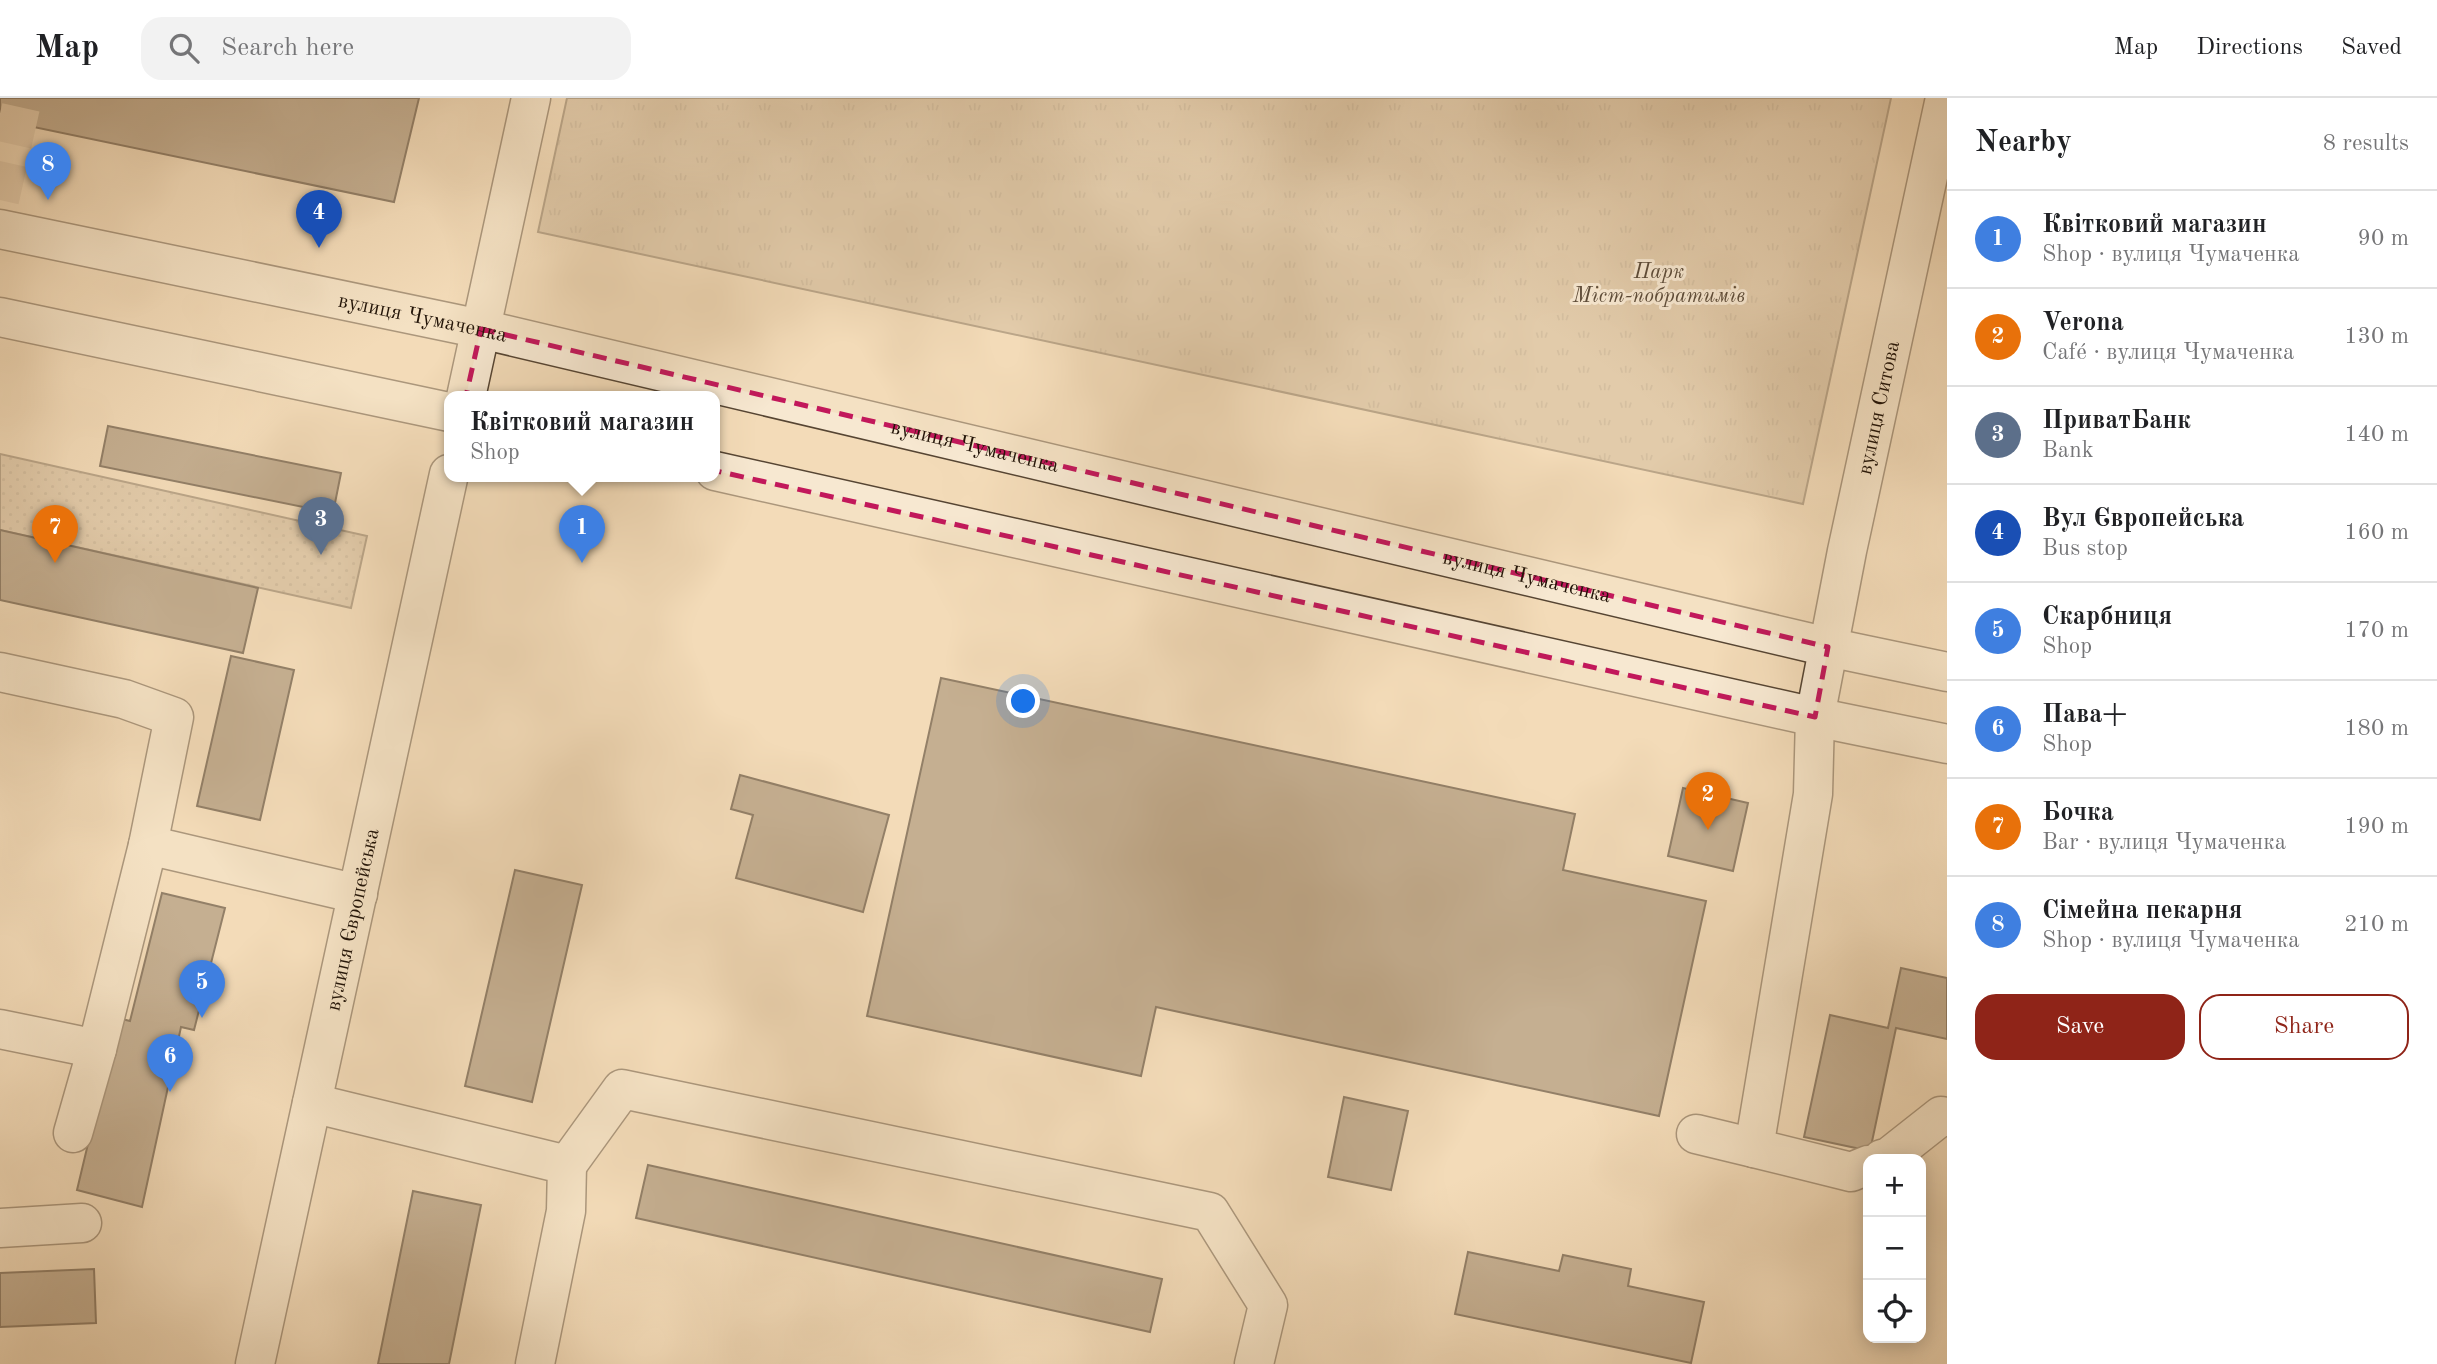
<!DOCTYPE html>
<meta charset="utf-8">
<style>
body{margin:0;font-family:"Old Standard TT",serif;background:#f2f2f2;color:#202124}
.controls{position:absolute;right:21px;bottom:21px;display:grid;overflow:hidden;border-radius:14px;box-shadow:0 4px 18px #0003}
.controls button{width:63px;height:63px;display:grid;place-items:center;padding:0;border:0;border-bottom:2px solid #e0e0e0;background:#fff;color:#202124;font:35px sans-serif}
.you{position:absolute;left:1024px;top:604px;width:24px;height:24px;margin:-18px;border:5px solid #fff;border-radius:50%;background:#1a73e8;box-shadow:0 0 0 10px #1a73e833}
.badge{display:grid;place-items:center;width:46px;height:46px;border-radius:50%;background:#8f2418;color:#fff;font-size:23px;font-weight:700}
.pin{position:absolute;translate:-50% -58px;filter:drop-shadow(0 2px 4px #0008)}
.pin::after{content:'';position:absolute;top:37px;width:24px;height:21px;background:inherit;clip-path:polygon(0 0,100% 0,50% 100%)}
.popup{position:absolute;left:444px;top:293px;width:276px;height:91px;box-sizing:border-box;display:grid;place-content:center;border-radius:14px;background:#fff;filter:drop-shadow(0 2px 5px #0005);font-size:23px;white-space:nowrap;color:#757577}
.popup b{font-size:26px;color:#202124}
.popup::after{content:'';position:absolute;left:50%;top:100%;margin-left:-14px;border:14px solid transparent;border-top-color:#fff}
.list{margin:0;padding:0;list-style:none}
h2{display:flex;justify-content:space-between;align-items:center;height:91px;margin:0;padding:0 28px;font-size:30px}
h2 small{font-size:23px;font-weight:400;color:#757577}
.list li{display:grid;grid-template-columns:46px 1fr auto;gap:21px;align-items:center;box-sizing:border-box;height:98px;padding:0 28px;border-top:2px solid #e0e0e0}
.list b{display:block;font-size:26px;white-space:nowrap}
.list p{margin:0;font-size:23px;white-space:nowrap;color:#757577}
.list em{font-size:23px;font-style:normal;color:#757577}
.actions{display:flex;gap:14px;padding:21px 28px}
.actions a{flex:1;padding:16px 0;border:2px solid #8f2418;border-radius:21px;text-align:center;font-size:24px;color:#8f2418}
.actions .main{background:#8f2418;color:#fff}
.icon{flex:none;width:38px;height:38px;fill:none;stroke:currentColor;stroke-width:2;stroke-linecap:round;stroke-linejoin:round}
.map{position:relative;flex:none;width:1947px;height:1266px;overflow:hidden}
header{display:flex;align-items:center;gap:42px;box-sizing:border-box;height:98px;padding:0 35px;background:#fff;border-bottom:2px solid #e0e0e0}
header strong{font-size:33px}
nav{display:flex;gap:38px;margin-inline-start:auto;font-size:24px}
.search{width:490px;height:63px;background:#f2f2f2;display:flex;align-items:center;gap:18px;box-sizing:border-box;padding:0 24px;border-radius:21px;color:#757577;font-size:26px}
main{display:flex}
aside{flex:1;background:#fff}
.map>svg:first-child{display:block}
.grass{fill:url(#grass-dots);stroke:#786650;stroke-width:2}
.park{fill:url(#park-tufts);stroke:#786650;stroke-width:2}
.building{fill:#8e7b63;stroke:#211307;stroke-width:2}
.lines{fill:none;stroke-linecap:round;stroke-linejoin:round}
.minor-tunnel{stroke:#d4bd9d;stroke-width:38;stroke-dasharray:38 19;stroke-linecap:butt}
.minor-casing{stroke:#564533;stroke-width:41}
.minor{stroke:#f7e8d1;stroke-width:38}
.marked{fill:none;stroke:#c2185b;stroke-width:5;stroke-dasharray:14 9;stroke-linejoin:round}
.labels{text-anchor:middle;stroke-width:6;stroke-linejoin:round;paint-order:stroke}
.park-label{font-size:21px;font-style:italic;fill:#5e4d3a;stroke:#f7e8d1}
.street-label{font-size:21px;fill:#211307;stroke:#f7e8d1}
</style>
<header>
<strong>Map</strong>
<div class="search"><svg class="icon" aria-label="search" viewBox="0 0 24 24"><circle cx="10" cy="10" r="6"/><path d="M15 15l6 6"/></svg>Search here</div>
<nav><a>Map</a><a>Directions</a><a>Saved</a></nav>
</header>
<main>
<div class="map">
<svg width="1947" height="1266" viewBox="0 0 1947 1266">
<defs>
<pattern id="grass-dots" width="8" height="8" patternUnits="userSpaceOnUse" patternTransform="scale(1.75)"><rect width="8" height="8" fill="#cfb99a"/><path d="M2 2h.1M6 6h.1" fill="none" stroke="#b19e83" stroke-width="1.8" stroke-linecap="round"/></pattern>
<pattern id="park-tufts" width="24" height="20" patternUnits="userSpaceOnUse" patternTransform="scale(1.75)"><rect width="24" height="20" fill="#cfb99a"/><path d="M3 7l-1-3M5 7V3M7 7l1-3M15 17l-1-3M17 17v-4M19 17l1-3" fill="none" stroke="#b19e83"/></pattern>
</defs>
<rect width="100%" height="100%" fill="#f3dbb8"/>
<filter id="stains"><feTurbulence type="fractalNoise" baseFrequency=".00286" numOctaves="4"/><feColorMatrix values="0 0 0 0 .2 0 0 0 0 .09 0 0 0 0 .02 0 0 0 .5 -.17"/></filter>
<radialGradient id="worn" r=".72"><stop offset=".6" stop-color="#630" stop-opacity="0"/><stop offset="1" stop-color="#630" stop-opacity=".3"/></radialGradient>
<path class="grass" d="M0,356L367,438L351,510L0,432Z"/>
<path class="park" d="M567,0H1891L1803,406L538,134Z"/>
<path class="building" d="M0,0H419L394,104L0,22Z
M108,328L341,375L333,415L100,368Z
M0,432L258,490L243,555L0,502Z
M231,558L294,572L260,722L197,708Z
M941,580L1575,716L1563,772L1706,803L1659,1018L1156,909L1141,978L867,918Z
M740,677L889,717L863,814L736,780L753,717L731,711Z
M1683,690L1748,705L1733,773L1668,758Z
M515,772L582,787L532,1004L465,988Z
M162,795L225,810L194,932L181,929L142,1109L77,1092L118,920L130,923Z
M1901,870L1947,880V941L1896,930L1870,1053L1804,1039L1830,917L1888,930Z
M1344,999L1408,1013L1391,1092L1328,1079Z
M648,1067L1162,1181L1150,1234L636,1120Z
M413,1093L481,1107L449,1266H378Z
M1468,1154L1559,1173L1563,1157L1631,1171L1628,1188L1704,1204L1691,1265L1455,1216Z
M94,1171L96,1225L0,1229V1175Z"/>
<g class="lines">
<path class="minor-tunnel" d="M0,102L23,0"/>
<defs>
<g id="minor">
<path id="s1" d="M0,131L481,231L1828,549L1947,574"/>
<path d="M0,219L449,314"/>
<path d="M466,299L531,0"/>
<path d="M715,373L1815,619L1947,646"/>
<path d="M0,574L124,601L174,619L148,747L358,796"/>
<path d="M0,931L97,951"/>
<path d="M312,1005L567,1067L566,1113L535,1266"/>
<path d="M73,1035L97,951L148,747"/>
<path d="M1696,1036L1754,1050"/>
<path d="M1882,1061L1889,1059L1941,1018L1947,1019"/>
<path d="M567,1067L622,991L1210,1114L1268,1207L1254,1266"/>
<path id="s2" d="M1868,1067L1851,1074L1754,1050L1813,696L1815,619L1847,453L1945,0"/>
<path d="M0,1130L82,1125"/>
<path id="s3" d="M255,1266L449,376"/>
</g>
</defs>
<use href="#minor" class="minor-casing"/>
<use href="#minor" class="minor"/>
</g>
<path d="M0 0H1947V1266H0ZM481,231L1828,549L1815,619L462,316Z" fill="#f3dbb8" fill-opacity=".55" fill-rule="evenodd"/>
<path class="marked" d="M481,231L1828,549L1815,619L462,316Z"/>
<g class="labels">
<g class="park-label">
<text x="1659" y="180">Парк<tspan x="1659" dy="24">Міст-побратимів</tspan></text>
</g>
<g class="street-label">
<text dy="7" stroke="none"><textPath href="#s1" startOffset="432">вулиця Чумаченка</textPath></text>
<text dy="7" stroke="none"><textPath href="#s2" startOffset="870">вулиця Ситова</textPath></text>
<text dy="7" stroke="none"><textPath href="#s1" startOffset="999">вулиця Чумаченка</textPath></text>
<text dy="7" stroke="none"><textPath href="#s1" startOffset="1566">вулиця Чумаченка</textPath></text>
<text dy="7" stroke="none"><textPath href="#s3" startOffset="455">вулиця Європейська</textPath></text>
</g>
</g>
<rect width="100%" height="100%" filter="url(#stains)"/>
<rect width="100%" height="100%" fill="url(#worn)"/>
</svg>
<div class="controls">
<button>+</button>
<button>−</button>
<button><svg class="icon" aria-label="locate" viewBox="0 0 24 24"><circle cx="12" cy="12" r="6"/><path d="M12 2v4M12 18v4M2 12h4M18 12h4"/></svg></button>
</div>
<div class="you"></div>
<div class="pin badge" style="left:582px;top:465px;background:#3f7fe0">1</div>
<div class="popup"><b>Квітковий магазин</b>Shop</div>
<div class="pin badge" style="left:1708px;top:732px;background:#e8710a">2</div>
<div class="pin badge" style="left:321px;top:457px;background:#5c6f8a">3</div>
<div class="pin badge" style="left:319px;top:150px;background:#1a4fb4">4</div>
<div class="pin badge" style="left:202px;top:920px;background:#3f7fe0">5</div>
<div class="pin badge" style="left:170px;top:994px;background:#3f7fe0">6</div>
<div class="pin badge" style="left:55px;top:465px;background:#e8710a">7</div>
<div class="pin badge" style="left:48px;top:102px;background:#3f7fe0">8</div>
</div>
<aside>
<h2>Nearby<small>8 results</small></h2>
<ul class="list">
<li><span class="badge" style="background:#3f7fe0">1</span><div><b>Квітковий магазин</b><p>Shop · вулиця Чумаченка</p></div><em>90 m</em></li>
<li><span class="badge" style="background:#e8710a">2</span><div><b>Verona</b><p>Café · вулиця Чумаченка</p></div><em>130 m</em></li>
<li><span class="badge" style="background:#5c6f8a">3</span><div><b>ПриватБанк</b><p>Bank</p></div><em>140 m</em></li>
<li><span class="badge" style="background:#1a4fb4">4</span><div><b>Вул Європейська</b><p>Bus stop</p></div><em>160 m</em></li>
<li><span class="badge" style="background:#3f7fe0">5</span><div><b>Скарбниця</b><p>Shop</p></div><em>170 m</em></li>
<li><span class="badge" style="background:#3f7fe0">6</span><div><b>Пава+</b><p>Shop</p></div><em>180 m</em></li>
<li><span class="badge" style="background:#e8710a">7</span><div><b>Бочка</b><p>Bar · вулиця Чумаченка</p></div><em>190 m</em></li>
<li><span class="badge" style="background:#3f7fe0">8</span><div><b>Сімейна пекарня</b><p>Shop · вулиця Чумаченка</p></div><em>210 m</em></li>
</ul>
<div class="actions"><a class="main">Save</a><a>Share</a></div>
</aside>
</main>
